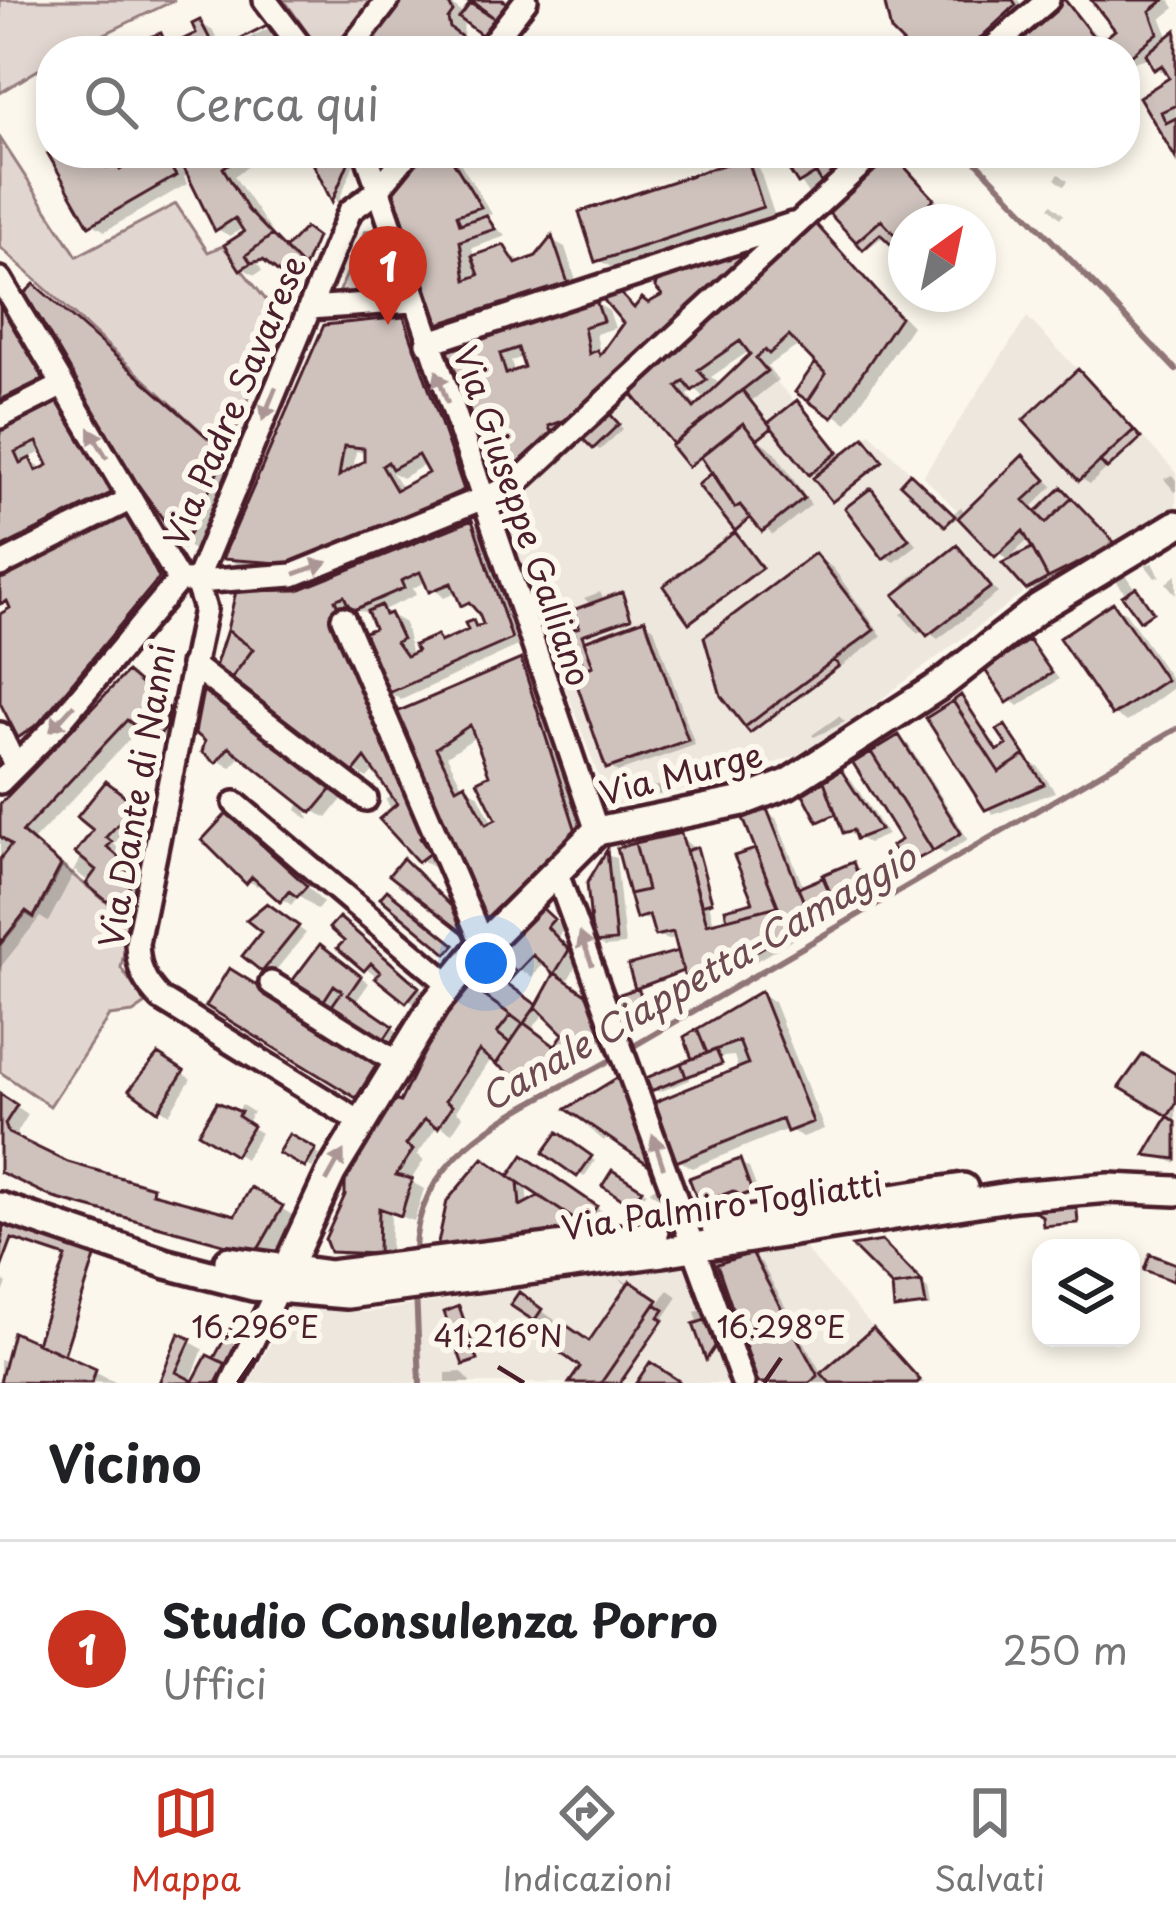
<!DOCTYPE html>
<html lang="it">
<meta charset="utf-8">
<style>
body{margin:0;font-family:"Playpen Sans",sans-serif;background:#f2f2f2;color:#202124}
.controls{position:absolute;right:36px;bottom:36px;display:grid;overflow:hidden;border-radius:24px;box-shadow:0 6px 18px #0003}
.controls button{width:108px;height:108px;display:grid;place-items:center;padding:0;border:0;border-bottom:3px solid #e0e0e0;background:#fff;color:#202124;font:60px sans-serif}
.compass{position:absolute;left:888px;top:204px;width:108px;height:108px;border-radius:50%;background:#fff;box-shadow:0 6px 18px #0003;rotate:33deg}
.you{position:absolute;left:486px;top:963px;width:42px;height:42px;margin:-30px;border:9px solid #fff;border-radius:50%;background:#1a73e8;box-shadow:0 0 0 18px #1a73e833}
.badge{display:grid;place-items:center;width:78px;height:78px;border-radius:50%;background:#c8321e;color:#fff;font-size:39px;font-weight:700}
.pin{position:absolute;translate:-50% -99px;filter:drop-shadow(0 3px 6px #0008)}
.pin::after{content:'';position:absolute;top:63px;width:42px;height:36px;background:inherit;clip-path:polygon(0 0,100% 0,50% 100%)}
.list{margin:0;padding:0;list-style:none}
h2{display:flex;justify-content:space-between;align-items:center;height:156px;margin:0;padding:0 48px;font-size:51px}
h2 small{font-size:39px;font-weight:400;color:#757577}
.list li{display:grid;grid-template-columns:78px 1fr auto;gap:36px;align-items:center;box-sizing:border-box;height:216px;padding:0 48px;border-top:3px solid #e0e0e0}
.list b{display:block;font-size:45px;white-space:nowrap}
.list p{margin:0;font-size:39px;white-space:nowrap;color:#757577}
.list em{font-size:39px;font-style:normal;color:#757577}
.icon{flex:none;width:66px;height:66px;fill:none;stroke:currentColor;stroke-width:2;stroke-linecap:round;stroke-linejoin:round}
.map{position:relative;flex:none;width:1176px;height:1383px;overflow:hidden}
.search{position:absolute;background:#fff;box-shadow:0 6px 18px #0003;left:36px;right:36px;top:36px;height:132px;display:flex;align-items:center;gap:30px;box-sizing:border-box;padding:0 42px;border-radius:48px;color:#757577;font-size:45px}
.sheet{height:372px;background:#fff}
nav{display:flex;justify-content:space-around;align-items:center;box-sizing:border-box;height:168px;border-top:3px solid #e0e0e0;background:#fff;font-size:33px;color:#757577}
nav a{display:grid;justify-items:center;gap:6px}
nav .on{color:#c8321e}
.map>svg:first-child{display:block}
.built{fill:#eee7de}
.green{fill:#e2d7d0;stroke:#967b7e;stroke-width:3}
.shadow{fill:#0003;fill-rule:evenodd}
.lines{fill:none;stroke-linecap:round;stroke-linejoin:round}
.stream{stroke:#907477;stroke-width:6}
.building{fill:#cfc2bc;stroke:#4a1f2b;stroke-width:3;fill-rule:evenodd}
.street-casing{stroke:#4a1f2b;stroke-width:30}
.secondary-casing{stroke:#4a1f2b;stroke-width:36}
.street{stroke:#fbf7ec;stroke-width:21}
.secondary{stroke:#fbf7ec;stroke-width:27}
.oneway{fill:#ab9695}
.ticks{fill:none;stroke:#4a1f2b;stroke-width:4.5}
.labels{text-anchor:middle;stroke-width:12;stroke-linejoin:round;paint-order:stroke}
.street-label{font-size:33px;fill:#4a1f2b;stroke:#fbf7ec}
.water-label{font-size:36px;font-style:italic;fill:#6d4a51;stroke:#fbf7ec}
.ticks-label{font-size:30px;text-anchor:middle;fill:#4a1f2b;stroke:#fbf7ec;stroke-width:12;stroke-linejoin:round;paint-order:stroke}
</style>
<div class="map">
<svg width="1176" height="1383" viewBox="0 0 1176 1383">
<rect width="100%" height="100%" fill="#fbf7ec"/>
<filter id="ink" filterUnits="userSpaceOnUse"><feTurbulence type="fractalNoise" baseFrequency=".00833" numOctaves="2"/><feDisplacementMap in="SourceGraphic" scale="24" xChannelSelector="R" yChannelSelector="G"/><feConvolveMatrix kernelMatrix="1 2 1 2 8 2 1 2 1" color-interpolation-filters="sRGB"/></filter>
<g filter="url(#ink)">
<path class="built" d="M1027,317L1176,472V509L1030,594L1024,578L923,476Z
M767,372L844,454L870,433L1018,578L1023,593L840,730L793,757L705,786L616,805L597,772L499,512L628,391L672,447Z
M801,1244L921,1383H249L290,1308L369,1312Z"/>
<path class="green" d="M0,0H175L69,51H51V62L0,93Z
M276,0H376L337,51H320L287,4Z
M0,138L77,256L176,204L208,252L223,246L281,319L226,454L0,247Z
M375,230L392,290L338,295L365,231Z
M62,866L130,921L121,968L146,1004L133,1013L109,1016L50,1106L0,1072V945L26,913L34,918Z"/>
<path class="shadow" d="M404,0H498L464,18L463,38L480,51H370ZM475,1L465,15L451,4Z
M887,0H1019L1027,13L986,51H916Z
M1063,0L1104,43L1119,31L1095,0H1170L1175,8L1161,19L1169,39L1176,34V154L1143,98L1174,79L1156,68L1151,57L1127,64L1125,51L1104,45L1097,51H1027Z
M200,23L213,31L223,51L267,29L291,51H124L161,36L174,44L200,34Z
M106,153L124,171L151,153H268L234,176L286,253L306,232L317,240L298,285L267,260L257,262L262,271L255,275L242,268L249,232L245,227L230,236L217,229L190,174L184,177L187,184L105,231L91,223L52,155Z
M272,153H306L287,164Z
M311,153H351L355,161L338,203Z
M423,153H454L492,214L483,217L506,236L472,248L474,259L504,248L523,264L538,258L552,240L565,247L579,290L454,329L441,322Z
M782,153H868L809,195Z
M1052,153H1073L1065,160Z
M893,157L945,208L932,222H906V255L885,235L867,249L832,212Z
M746,161L759,168L774,214L611,267L598,260Z
M1059,174L1068,181L1064,186L1055,179Z
M1052,204L1064,215L1060,218L1049,207Z
M815,227L912,326L847,423L799,392L816,367L826,372L801,344L767,366L778,380L750,402L769,426L797,404L844,457L866,441L883,463L836,501L775,427L759,440L774,451L811,505L773,535L753,517L738,529L704,456L690,465L679,444L635,393ZM761,343L721,385L711,377ZM695,389L706,400L698,408L688,395Z
M736,255L750,263L509,482L495,474L452,353L596,303L609,311L615,328L596,334L601,358L627,323L619,295L638,309L649,306ZM524,357L528,369L515,374L511,361Z
M35,287L238,464L197,552L185,545L138,480Z
M0,290L56,386L0,414Z
M404,321L417,328L476,497L308,570L238,565L226,557ZM356,451L367,453V463L353,471ZM426,464L432,475L403,490L392,472L402,478Z
M1078,373L1141,437L1090,484L1080,478Z
M59,405L72,413L124,499L0,561V434ZM44,451L52,466L45,470L27,459Z
M615,420L623,429L600,450L594,447Z
M1024,459L1053,486L1032,507L1038,513L1074,502L1123,550L1034,591L1007,564L1036,549L1030,538L1007,560L960,516L948,525L904,484L951,515L961,507L966,515Z
M1172,475L1176,480V493L1164,479Z
M871,492L917,545L895,562L885,557Z
M127,519L140,526L171,587L33,743L20,736L0,696V617L14,610L8,597L0,601V581Z
M471,522L484,529L524,643L401,700L388,692L372,615L345,605L441,861L433,867L420,860L386,800L394,794L376,768L367,778L354,770L298,593ZM427,581L444,598L458,592L487,625L472,623V631L445,643L437,638L412,657L405,623L383,610L416,595L413,588Z
M737,537L761,570L693,622L691,621Z
M957,549L998,593L938,639L924,629L918,634L901,614L909,609L904,583L919,571L924,576Z
M816,556L833,568L882,636L754,732Z
M1153,563L1160,576L1155,578L1145,565Z
M1176,575V595L1166,583Z
M1126,576L1152,614L1144,619L1117,582Z
M600,592L605,602L623,597L631,618L582,635L585,643L645,622L654,628L695,745L618,772L609,767L574,632L583,629L592,606L584,598Z
M1113,605L1126,613L1176,686L1127,722L1114,714Z
M1029,643L1059,679L1019,706L1009,700Z
M521,662L534,670L589,834L498,926L485,919L398,715ZM477,736L493,777L500,820L493,824L478,794L463,787L447,756Z
M141,684L181,718L169,745L141,727L33,841L72,874L116,790L143,812L114,844L119,849L115,854L144,891L127,912L75,871L48,922L40,917L0,968V809Z
M218,698L343,798L327,818L305,806L309,820L296,810L302,801L242,754L231,768L218,760Z
M839,716L845,722L814,737L812,735Z
M930,719L998,754L1038,766L1055,792L993,815Z
M899,738L908,744L968,839L945,854L937,849L908,865Z
M841,774L851,779L887,835L868,843L845,831L839,814L820,820L807,795Z
M667,785L669,793L651,796L649,787Z
M767,813L776,818L804,889L853,865L862,871L871,893L845,904L834,898L813,912L816,919L794,928L797,937L700,994L691,989L686,971L638,987L682,953L678,937L667,940L657,934L653,921L638,917L680,836L698,852L714,925L730,921L757,904L738,858L759,851Z
M237,822L314,893L323,903L317,910L299,895L291,905L261,882L257,886L248,881Z
M608,854L616,858L625,945L605,947L596,941L590,883Z
M541,910L565,928L558,936L580,959L566,983L603,1008L612,1040L531,1083L492,1058L456,1111L463,1116L452,1133L438,1125L417,1155L424,1160L410,1181L424,1189L414,1221L391,1213L390,1260L343,1256L330,1249L401,1106L487,994L485,968L495,958L506,964ZM545,962L557,974L539,1008L507,985L520,970L532,977ZM545,1012L567,1034L557,1049L531,1031Z
M277,912L306,933L272,975L263,970Z
M340,920L427,994L417,1006L366,968Z
M330,953L369,983L356,1002L400,1033L391,1046L293,984Z
M230,972L390,1071L370,1103L210,1005Z
M761,995L774,1002L824,1129L803,1137L788,1129L692,1168L679,1160L739,1071L734,1056L713,1058L689,1073L690,1080L659,1092L653,1089L696,1061L687,1039Z
M641,996L648,1008L623,1012Z
M159,1058L191,1079L169,1114L133,1090Z
M1176,1078V1163L1149,1154L1172,1115L1123,1086Z
M0,1097L28,1115L17,1133L21,1142L67,1165L237,1218L252,1191L294,1216L270,1258L71,1204L0,1170Z
M242,1105L253,1112L246,1124L261,1133L245,1159L202,1132L235,1116Z
M584,1124L595,1131L598,1126L609,1134L604,1141Z
M559,1136L595,1161L584,1177L548,1153Z
M290,1138L320,1155L312,1168L282,1152Z
M739,1162L749,1168L760,1197L745,1195L711,1208L702,1202Z
M533,1164L605,1213L590,1235L439,1252L510,1180ZM526,1184L545,1197L528,1205Z
M613,1174L647,1192L638,1206L606,1185Z
M660,1185L667,1200L666,1202L649,1191Z
M5,1228L97,1257L64,1358L117,1383L0,1379V1359L5,1361L14,1336L51,1352L70,1256L14,1238L0,1273Z
M751,1257L761,1262L823,1376L873,1331L924,1383H762Z
M617,1276L659,1303L668,1290L678,1297L620,1383H573L585,1366L563,1334L515,1304L520,1296L590,1344L629,1287Z
M0,1279L7,1283L0,1302Z
M922,1285L928,1289L931,1307H897Z
M700,1310L717,1347L709,1358L695,1312Z
M231,1333L241,1339L226,1368L238,1374L233,1383H196L216,1362Z
M181,1337L203,1349L190,1383H162Z
M462,1372L471,1383H446V1373Z"/>
<g class="lines">
<path class="stream" d="M968,153L1176,370
M627,1050L1176,729
M415,1254C414,1145 536,1103 616,1057
M416,1291L420,1383"/>
</g>
<path class="building" d="M400,0H447L453,12L448,19L450,28L476,48L367,51L366,44Z
M465,0H503L509,5L497,20Z
M884,0H1013L1016,5L966,51H911L891,31Z
M1058,0H1065L1093,36L1076,51H1023L1014,41Z
M1091,0H1164L1150,11L1158,33L1130,56L1105,51L1099,43L1115,30Z
M472,1L497,20L484,37L459,18Z
M200,20L216,51H111L161,33L167,47L196,33L192,24Z
M267,25L285,51H262L254,40L249,44L252,51H216Z
M267,25L285,51H216Z
M1176,30V105L1161,112L1166,123L1176,118V159L1139,97L1169,78L1162,65L1154,70L1146,54Z
M99,153L107,167L116,163L120,170L148,153H243L223,168L248,210L272,235L246,255L251,263L240,270L224,245L244,232L235,218L215,231L182,164L172,169L176,176L89,226L48,154Z
M317,153L351,156L332,202L310,157Z
M419,153H448L481,207L457,215L460,224L486,215L495,229L460,241L466,280L479,275L472,256L504,245L516,264L536,256L552,236L568,283L438,324L392,187Z
M778,153H858L823,186L816,173L798,184Z
M892,153L934,199L920,212L928,220L906,222V247L881,220L856,242L828,212Z
M747,157L763,207L595,262L579,212Z
M881,220L906,247L904,257L880,234L863,250L856,242Z
M815,223L900,317L832,418L808,401L826,374L789,336L769,354L765,350L756,358L767,371L673,444L631,393ZM740,341L750,354L694,408L677,387L684,381L692,391L707,380L698,370Z
M305,228L317,237L304,268L285,249Z
M272,235L304,268L296,287L263,260L251,263L246,255Z
M737,252L743,259L574,417L549,426L552,435L510,475L493,476L448,351L596,300L603,321L584,327L589,354L597,350L600,355L623,323L602,298L619,292L634,308L642,298L648,303L662,295L655,287L658,279ZM518,348L524,367L506,374L500,354Z
M34,284L226,454L183,547L136,482L25,293Z
M0,302L45,378L0,400Z
M404,317L464,490L294,564L222,559L324,325ZM344,446L364,448V461L339,476ZM418,455L428,473L396,490L382,466L388,462L392,469Z
M815,363L826,374L808,401L795,392Z
M1078,369L1134,430L1079,481L1023,420Z
M742,390L772,428L757,440L743,423L688,467L671,446Z
M797,400L838,452L809,475L768,423Z
M59,402L113,492L0,548V431ZM37,442L48,465L36,471L30,458L20,463L15,452Z
M609,413L619,424L593,449L582,438Z
M743,423L804,498L762,532L740,505L735,508L701,457Z
M1134,430L1141,438L1107,469L1100,461Z
M864,437L883,461L832,502L813,478Z
M1023,455L1046,480L1024,500L1046,523L1072,498L1116,544L1048,578L1023,531L995,557L958,518Z
M713,472L735,508L740,505L750,518L735,531L698,485Z
M910,473L955,516L945,526L900,484Z
M1062,487L1072,498L1046,523L1036,512Z
M871,488L909,539L883,559L845,508Z
M127,515L159,578L39,723L18,738L0,703V614L10,608L7,601L0,604V578Z
M472,520L512,639L386,694L360,634L374,628L367,611L381,605L385,615L390,613L402,639L396,642L406,656L417,651L414,645L437,635L440,642L468,630L465,623L473,620L476,627L483,624L479,614L469,602L461,606L451,583L429,592L420,572L401,581L404,588L351,611L344,596L335,600L340,611L330,616L424,835L420,838L430,853L418,862L379,819L397,804L365,758L353,773L231,679L253,649L227,630L236,591L298,590Z
M735,532L762,568L689,623L663,586Z
M957,545L991,587L927,636L894,595Z
M1032,548L1048,578L1026,590L1002,563Z
M815,553L874,630L745,727L721,696L704,637Z
M1136,587L1153,612L1140,621L1122,596Z
M622,592L631,618L582,635L593,666L584,669L571,630L579,627L573,610Z
M1113,602L1166,680L1112,716L1059,638Z
M645,619L688,740L606,769L573,673L593,666L584,641Z
M227,630L253,649L231,679L215,667Z
M1029,640L1052,673L1007,703L985,670Z
M521,659L576,831L483,921L394,713ZM470,725L489,775L477,781L496,819L486,824L465,783L456,788L436,748Z
M834,660L839,666L750,733L745,727Z
M127,672L169,708L164,730L154,740L127,720L22,832L61,865L34,917L26,911L0,944V859L11,845L0,836V804Z
M204,686L332,789L312,813L229,747L216,763L202,752L205,741L195,733Z
M961,695L997,751L1007,745L997,730L1005,725L1025,755L999,772L953,701Z
M953,701L999,772L1025,755L1044,784L985,810L926,718Z
M899,735L961,833L933,851L871,752Z
M871,752L933,851L904,866L891,846L901,840L853,763Z
M841,770L880,830L856,839L853,830L843,833L824,781Z
M106,781L136,805L106,837L112,842L107,847L120,858L117,862L136,877L116,909L86,884L96,870L75,853L93,830L77,817Z
M824,781L836,814L818,822L803,794Z
M767,809L808,913L786,923L789,932L688,991L673,932L655,936L649,915L636,919L629,894L647,890L635,843L681,833L707,924L778,906L743,818Z
M227,813L307,886L297,897L289,891L280,902L252,877L246,884L202,840Z
M635,843L647,890L629,894L617,848Z
M697,847L712,902L701,905L686,851Z
M755,849L778,906L727,919L725,909L753,902L734,856Z
M607,850L616,941L593,943L587,883Z
M403,858L460,915L463,933L389,875Z
M853,862L863,888L833,901L822,875Z
M824,877L833,901L809,913L798,888Z
M387,890L455,945L447,954L380,898Z
M267,903L299,926L262,972L242,956L261,932L246,920Z
M540,906L554,919L547,927L569,950L555,973L590,997L600,1033L564,1053L555,1046L563,1034L536,1007L554,974L533,955L517,972L494,953Z
M339,917L419,987L406,1003L375,978L380,972L371,963L364,971L337,948L344,941L329,928Z
M320,944L361,976L348,995L393,1026L381,1044L329,1010L342,991L334,985L321,1005L289,985Z
M678,951L683,971L635,989L628,965Z
M495,954L517,972L507,983L483,966Z
M483,966L537,1005L524,1023L564,1053L519,1080L496,1064L523,1024L468,984Z
M229,968L379,1061L356,1098L206,1006Z
M469,985L511,1015L497,1033L510,1043L496,1064L479,1051L445,1101L452,1106L438,1128L425,1119L406,1145L413,1150L396,1175L412,1179L401,1216L379,1208L378,1254L330,1252L325,1239L345,1195V1174L394,1100L400,1102L439,1022Z
M638,988L645,1005L620,1014L614,996Z
M761,991L813,1122L787,1132L782,1119L676,1162L655,1102L748,1064L739,1041L707,1053L697,1029Z
M697,1029L707,1053L692,1059L684,1037Z
M716,1050L722,1064L686,1077L681,1063Z
M158,1054L184,1071L158,1111L129,1090Z
M1143,1054L1176,1074V1104L1168,1116L1119,1087Z
M681,1063L686,1077L651,1091L646,1078Z
M620,1076L655,1169L566,1109Z
M0,1094L17,1105L5,1124L8,1133L68,1162L153,1187L152,1193L235,1215L251,1187L283,1206L256,1253L54,1198L0,1172Z
M217,1102L241,1112L238,1116L253,1126L235,1156L198,1133Z
M1168,1116L1176,1122V1159L1145,1155Z
M558,1132L592,1156L577,1177L543,1153Z
M289,1134L316,1149L305,1168L278,1153Z
M523,1155L597,1206L584,1226L509,1176Z
M483,1158L518,1182L520,1206L539,1196L584,1226L580,1231L436,1253L447,1201Z
M740,1159L752,1192L741,1196L733,1191L699,1204L689,1178Z
M612,1170L642,1189L631,1205L602,1186Z
M1076,1199L1078,1223L1043,1226L1042,1216L1034,1211L1037,1203Z
M3,1224L96,1254L64,1355L37,1343L66,1257L12,1239L0,1271Z
M882,1241L922,1282L892,1286L852,1246Z
M752,1253L782,1310L741,1333L717,1264Z
M1150,1254L1176,1264L1173,1281L1144,1270Z
M630,1281L658,1300L601,1383H569L580,1367L551,1346L566,1325L589,1341Z
M922,1282L926,1305L894,1309L892,1286Z
M519,1292L542,1309L534,1321L510,1305Z
M655,1304L664,1310L659,1317L663,1320L620,1383H601Z
M459,1306L478,1360L463,1365L444,1312Z
M782,1310L818,1376L810,1383H758L741,1333Z
M705,1320L716,1345L706,1360L693,1324Z
M873,1328L920,1380L917,1383H830L821,1373Z
M230,1329L241,1335L226,1364L214,1358Z
M13,1332L96,1369L92,1383L0,1382Z
M179,1333L191,1339L176,1372L193,1381L207,1355L226,1364L216,1383H159Z
M650,1362L679,1381L678,1383H636Z"/>
<g class="lines">
<defs>
<path id="street" d="M265,0L304,51
M349,51L388,0
M486,51L526,0
M989,51L1048,0
M366,153L597,831
M0,279L179,580
M309,308L412,301
M427,343L792,224
M0,417L63,385
M0,565L131,499
M343,618L483,945
M192,665L366,799
M0,734L15,765
M0,782L56,726L179,580L196,582L350,211L377,191L408,153
M235,803L450,985
M556,871L743,1383
M271,983L398,1063
M360,1122L161,999C143,981 138,968 137,943L205,609L196,582L293,575L513,486L874,153
M232,1383L283,1278"/>
<path id="secondary" d="M0,1207L167,1264L253,1286L347,1294L662,1252L1015,1196L1109,1188L1176,1191
M716,1226L963,1188
M229,1261L330,1275L654,1235
M285,1272L331,1173L434,1005L483,945L597,831L743,801L787,784L943,683L1040,607L1176,525"/>
</defs>
<use href="#street" class="street-casing"/>
<use href="#secondary" class="secondary-casing"/>
<use href="#street" class="street"/>
<use href="#secondary" class="secondary"/>
</g>
<defs><path id="oneway-solid" d="M-6-.8H1V-3.2L6.5 0L1 3.2V.8H-6Z" transform="scale(3)"/></defs>
<g class="oneway">
<use href="#oneway-solid" transform="translate(442 387) rotate(-109)"/>
<use href="#oneway-solid" transform="translate(269 404) rotate(112)"/>
<use href="#oneway-solid" transform="translate(98 443) rotate(-121)"/>
<use href="#oneway-solid" transform="translate(311 568) rotate(-20)"/>
<use href="#oneway-solid" transform="translate(62 718) rotate(132)"/>
<use href="#oneway-solid" transform="translate(586 949) rotate(-111)"/>
<use href="#oneway-solid" transform="translate(658 1151) rotate(-108)"/>
<use href="#oneway-solid" transform="translate(335 1166) rotate(-61)"/>
</g>
</g>
<path class="ticks" d="M498,1367L524,1383M238,1383L255,1358M764,1383L781,1358"/>
<g class="labels">
<g class="street-label">
<text transform="translate(235 401) rotate(-67)" y="12">Via Padre Savarese</text>
<text transform="translate(522 516) rotate(71)" y="12">Via Giuseppe Galliano</text>
<text transform="translate(681 774) rotate(-14)" y="12">Via Murge</text>
<text transform="translate(137 796) rotate(-80)" y="12">Via Dante di Nanni</text>
<text transform="translate(722 1206) rotate(-8)" y="12">Via Palmiro Togliatti</text>
</g>
<g class="water-label">
<text transform="translate(698 978) rotate(-30)" y="13">Canale Ciappetta-Camaggio</text>
</g>
</g>
<g class="ticks-label">
<text x="255" y="1338">16.296°E</text>
<text x="781" y="1338">16.298°E</text>
<text x="498" y="1347">41.216°N</text>
</g>
</svg>
<div class="controls">
<button><svg class="icon" aria-label="layers" viewBox="0 0 24 24"><path d="M12 4l9 5-9 5-9-5zM3 14l9 5 9-5"/></svg></button>
</div>
<svg class="compass" viewBox="-18 -18 36 36"><path d="M0-13l5 13h-10z" fill="#e53935"/><path d="M0 13l5-13h-10z" fill="#757577"/></svg>
<div class="you"></div>
<div class="pin badge" style="left:388px;top:325px">1</div>
<div class="search"><svg class="icon" aria-label="search" viewBox="0 0 24 24"><circle cx="10" cy="10" r="6"/><path d="M15 15l6 6"/></svg>Cerca qui</div>
</div>
<section class="sheet">
<h2>Vicino<small></small></h2>
<ul class="list">
<li><span class="badge">1</span><div><b>Studio Consulenza Porro</b><p>Uffici</p></div><em>250 m</em></li>
</ul>
</section>
<nav>
<a class="on"><svg class="icon" aria-label="map" viewBox="0 0 24 24"><path d="M3 6l6-2 6 2 6-2v14l-6 2-6-2-6 2zM9 4v14M15 6v14"/></svg>Mappa</a>
<a><svg class="icon" aria-label="directions" viewBox="0 0 24 24"><path d="M12 3l9 9-9 9-9-9zM9 14v-3h6M13 9l2 2-2 2"/></svg>Indicazioni</a>
<a><svg class="icon" aria-label="saved" viewBox="0 0 24 24"><path d="M7 4h10v16l-5-4-5 4z"/></svg>Salvati</a>
</nav>
